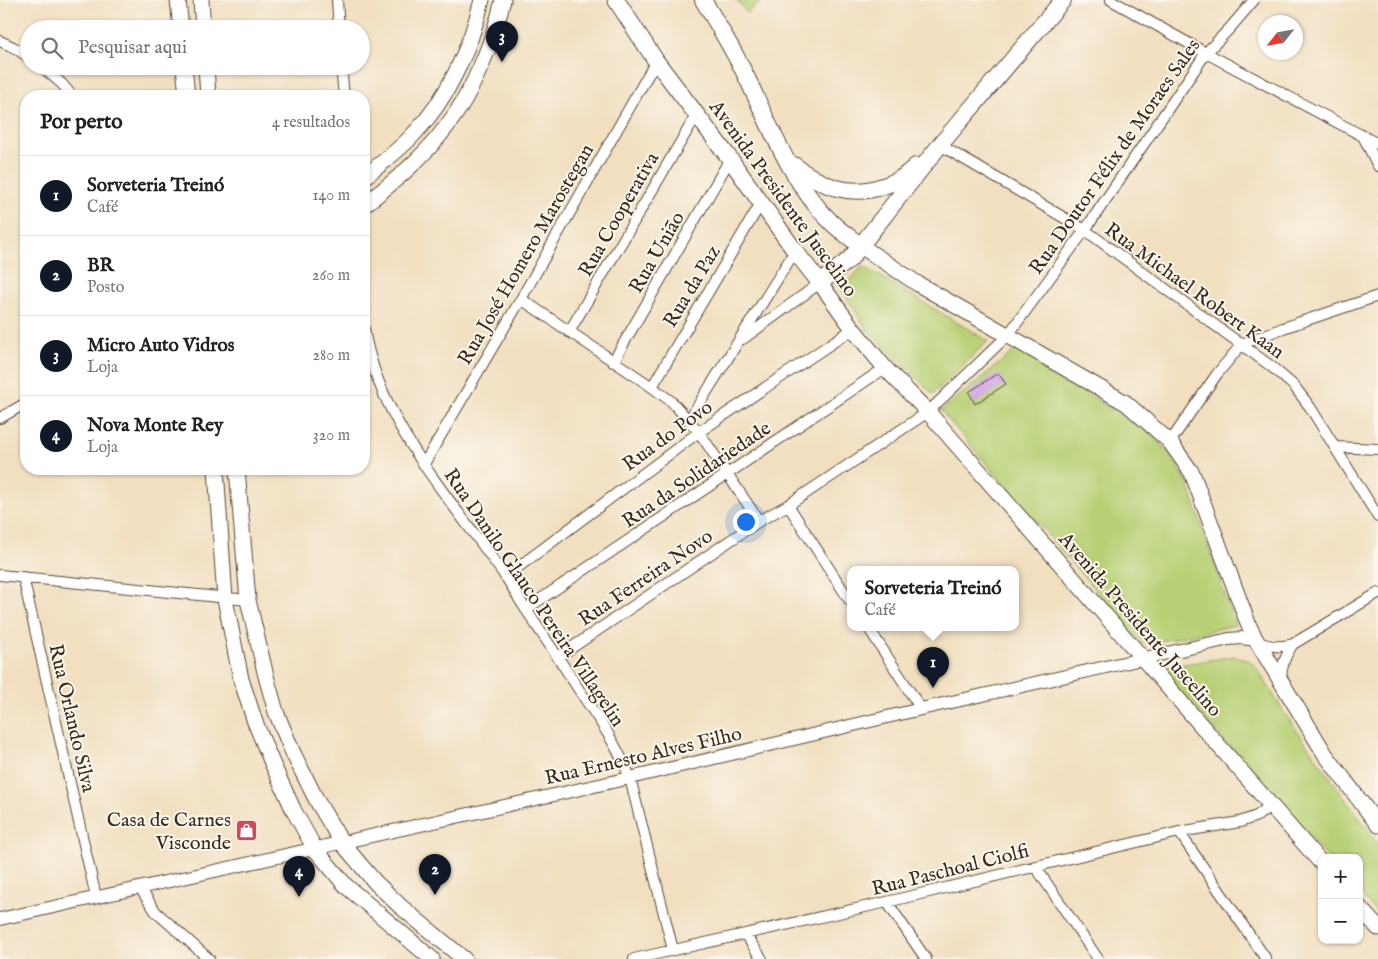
<!DOCTYPE html>
<html lang="pt">
<meta charset="utf-8">
<style>
body{margin:0;font-family:"IM FELL English",serif;background:#f2f2f2;color:#202124}
.controls{position:absolute;right:15px;bottom:15px;display:grid;overflow:hidden;border-radius:10px;box-shadow:0 1px 4px #0004}
.controls button{width:45px;height:45px;display:grid;place-items:center;padding:0;border:0;border-bottom:1px solid #e0e0e0;background:#fff;color:#202124;font:25px sans-serif}
.compass{position:absolute;left:1258px;top:15px;width:45px;height:45px;border-radius:50%;background:#fff;box-shadow:0 1px 4px #0004;rotate:239deg}
.you{position:absolute;left:745px;top:521px;width:18px;height:18px;margin:-12px;border:4px solid #fff;border-radius:50%;background:#1a73e8;box-shadow:0 0 0 8px #1a73e833}
.badge{display:grid;place-items:center;width:32px;height:32px;border-radius:50%;background:#111827;color:#fff;font-size:16px;font-weight:700}
.pin{position:absolute;translate:-50% -41px;filter:drop-shadow(0 1px 2px #0008)}
.pin::after{content:'';position:absolute;top:26px;width:18px;height:15px;background:inherit;clip-path:polygon(0 0,100% 0,50% 100%)}
.popup{position:absolute;left:847px;top:566px;width:172px;height:65px;box-sizing:border-box;display:grid;place-content:center;border-radius:10px;background:#fff;filter:drop-shadow(0 1px 4px #0005);font-size:16px;white-space:nowrap;color:#757577}
.popup b{font-size:19px;color:#202124}
.popup::after{content:'';position:absolute;left:50%;top:100%;margin-left:-10px;border:10px solid transparent;border-top-color:#fff}
.list{margin:0;padding:0;list-style:none}
h2{display:flex;justify-content:space-between;align-items:center;height:65px;margin:0;padding:0 20px;font-size:21px}
h2 small{font-size:16px;font-weight:400;color:#757577}
.list li{display:grid;grid-template-columns:32px 1fr auto;gap:15px;align-items:center;box-sizing:border-box;height:80px;padding:0 20px;border-top:1px solid #e0e0e0}
.list b{display:block;font-size:19px;white-space:nowrap}
.list p{margin:0;font-size:16px;white-space:nowrap;color:#757577}
.list em{font-size:16px;font-style:normal;color:#757577}
.icon{flex:none;width:28px;height:28px;fill:none;stroke:currentColor;stroke-width:2;stroke-linecap:round;stroke-linejoin:round}
.map{position:relative;flex:none;width:1378px;height:959px;overflow:hidden}
.search{position:absolute;background:#fff;box-shadow:0 1px 4px #0004;left:20px;top:20px;width:350px;height:55px;display:flex;align-items:center;gap:12px;box-sizing:border-box;padding:0 18px;border-radius:28px;color:#757577;font-size:19px}
.panel{position:absolute;background:#fff;box-shadow:0 1px 4px #0004;left:20px;top:90px;width:350px;height:385px;border-radius:20px}
.map>svg:first-child{display:block}
.green{fill:#b8d074;stroke:#7a7d49}
.building{fill:#cfa1e5}
.lines{fill:none;stroke-linecap:round;stroke-linejoin:round}
.minor-casing{stroke:#564536;stroke-width:12}
.tertiary-casing{stroke:#564536;stroke-width:14}
.secondary-casing{stroke:#564536;stroke-width:17}
.primary-casing{stroke:#564536;stroke-width:18}
.minor{stroke:#fff;stroke-width:10}
.tertiary{stroke:#fff;stroke-width:12}
.secondary{stroke:#fff;stroke-width:15}
.primary{stroke:#fff;stroke-width:16}
.labels{text-anchor:middle;stroke-width:4;stroke-linejoin:round;paint-order:stroke}
.street-label{font-size:20px;fill:#3b2a1e;stroke:#fbf7ec}
.poi-label{font-size:20px;fill:#3b2a1e;stroke:#fbf7ec;text-anchor:end}
</style>
<div class="map">
<svg width="1378" height="959" viewBox="0 0 1378 959">
<rect width="100%" height="100%" fill="#fbf7ec"/>
<filter id="ink" filterUnits="userSpaceOnUse"><feTurbulence type="fractalNoise" baseFrequency=".02" numOctaves="2"/><feDisplacementMap in="SourceGraphic" scale="10" xChannelSelector="R" yChannelSelector="G"/><feConvolveMatrix kernelMatrix="1 2 1 2 8 2 1 2 1" color-interpolation-filters="sRGB"/></filter>
<filter id="wash" filterUnits="userSpaceOnUse"><feTurbulence type="fractalNoise" baseFrequency=".0096" numOctaves="4" result="noise"/><feDisplacementMap in="SourceGraphic" scale="20" xChannelSelector="R" yChannelSelector="G"/><feGaussianBlur stdDeviation="1.12" result="paint"/><feColorMatrix in="noise" values="0 0 0 0 0 0 0 0 0 0 0 0 0 0 0 0 0 1.4 0 .05"/><feComposite in="paint" operator="in"/></filter>
<g filter="url(#wash)">
<rect width="100%" height="100%" fill="#f1dfc0"/>
<path class="green" d="M737,0H763L747,13Z
M863,266L988,341L933,394L867,330L841,289Z
M1017,349L1151,434L1170,454L1187,482L1235,625L1143,645L941,411Z
M1235,656L1250,661L1258,670L1287,717L1378,844V915L1359,892V858H1328L1159,668Z"/>
<g id="blocks">
<path class="building" d="M998,373L1006,384L975,404L969,392Z"/>
</g>
</g>
<g filter="url(#ink)">
<use href="#blocks" fill-opacity="0" stroke="#564536" stroke-width="1"/>
<g class="lines">
<defs>
<path id="minor" d="M337,0L339,29
M1111,0L1206,53L1378,144
M0,41L13,47L29,57
M41,66L62,84L72,96
M341,66L344,96
M1363,136L1378,166
M940,145L1085,230L1272,367L1294,386L1310,407L1378,517
M521,299L652,387L672,402L699,432L759,521
M364,329C379,423 452,500 505,576C513,587 519,600 527,611C544,637 562,663 579,690C598,718 618,746 630,778L673,950
M569,332L697,114
M743,339L820,283
M613,362L730,159
M652,387L761,203
M0,418L26,403
M689,420L795,251
M1170,442L1217,374L1242,344L1283,328L1378,296
M1335,447L1378,449
M424,464L521,299L656,61
M788,505L850,601
M0,575L248,600
M23,577L96,897
M505,577L699,432L853,329
M526,609L885,368
M868,627L921,709
M1257,641C1269,647 1280,648 1293,644L1378,593
M558,657L759,521L788,505L928,412L1008,335L1085,230L1206,53L1230,28L1254,0
M1281,680C1281,666 1285,656 1293,644
M1179,832L1266,959
M1035,866L1098,959
M140,888L156,912L209,959
M887,902L926,959
M745,934L762,959
M634,959L887,902L1179,832L1240,822L1257,816L1271,805"/>
<path id="tertiary" d="M0,919L630,778L921,709L1229,639L1242,638L1256,640"/>
<path id="secondary" d="M178,0L181,29
M201,0L203,29
M184,66L187,96
M206,66L208,96
M364,177C381,164 398,151 413,135C448,99 470,48 482,0
M364,205C394,182 424,157 447,126C473,92 493,42 503,0
M861,246L918,284L1126,403L1170,442L1192,473L1249,626L1256,640L1325,754L1378,825
M820,283L853,329L885,368L928,412L1322,864
M216,469L225,599L241,679L255,722L272,763L294,811L315,849L346,886L432,959
M237,469L248,600L266,676L276,712L293,753L317,801L342,843L375,882L400,906L464,959
M1359,907L1378,928"/>
<path id="primary" d="M616,0L656,61L730,159L795,251L820,283L850,259L940,145L1063,0
M703,0C717,23 731,46 743,70C768,120 790,182 831,222C840,231 851,238 861,246
M794,165C821,186 850,198 883,186C889,184 896,182 901,178C906,175 911,170 916,166"/>
</defs>
<use href="#minor" class="minor-casing"/>
<use href="#tertiary" class="tertiary-casing"/>
<use href="#secondary" class="secondary-casing"/>
<use href="#primary" class="primary-casing"/>
<use href="#minor" class="minor"/>
<use href="#tertiary" class="tertiary"/>
<use href="#secondary" class="secondary"/>
<use href="#primary" class="primary"/>
</g>
</g>
<defs>
<symbol id="shop-square" viewBox="-11 -11 22 22"><rect x="-9" y="-9" width="18" height="18" rx="4" fill="#d1495b" stroke="#fbf7ec"/><path d="M-5-2.5h2.3a2.7 3.5 0 0 1 5.4 0H5L5.5 6h-11ZM-1.5-2.5h3a1.5 2.3 0 0 0-3 0Z" fill="#fff"/></symbol>
</defs>
<g fill-rule="evenodd">
<use href="#shop-square" x="234" y="818" width="25" height="25"/>
</g>
<g class="labels">
<g class="street-label">
<text transform="translate(1114 156) rotate(-55)" y="7">Rua Doutor Félix de Moraes Sales</text>
<text transform="translate(784 198) rotate(54)" y="7">Avenida Presidente Juscelino</text>
<text transform="translate(618 214) rotate(-60)" y="7">Rua Cooperativa</text>
<text transform="translate(656 252) rotate(-60)" y="7">Rua União</text>
<text transform="translate(525 254) rotate(-60)" y="7">Rua José Homero Marostegan</text>
<text transform="translate(691 286) rotate(-59)" y="7">Rua da Paz</text>
<text transform="translate(1195 290) rotate(36)" y="7">Rua Michael Robert Kaan</text>
<text transform="translate(667 435) rotate(-36)" y="7">Rua do Povo</text>
<text transform="translate(696 474) rotate(-34)" y="7">Rua da Solidariedade</text>
<text transform="translate(645 577) rotate(-34)" y="7">Rua Ferreira Novo</text>
<text transform="translate(535 597) rotate(56)" y="7">Rua Danilo Glauco Pereira Villagelin</text>
<text transform="translate(1141 624) rotate(49)" y="7">Avenida Presidente Juscelino</text>
<text transform="translate(73 718) rotate(77)" y="7">Rua Orlando Silva</text>
<text transform="translate(643 755) rotate(-13)" y="7">Rua Ernesto Alves Filho</text>
<text transform="translate(950 869) rotate(-14)" y="7">Rua Paschoal Ciolfi</text>
</g>
<g class="poi-label">
<text x="231" y="826">Casa de Carnes<tspan x="231" dy="23">Visconde</tspan></text>
</g>
</g>
</svg>
<div class="controls">
<button>+</button>
<button>−</button>
</div>
<svg class="compass" viewBox="-18 -18 36 36"><path d="M0-13l5 13h-10z" fill="#e53935"/><path d="M0 13l5-13h-10z" fill="#757577"/></svg>
<div class="you"></div>
<div class="pin badge" style="left:933px;top:688px">1</div>
<div class="popup"><b>Sorveteria Treinó</b>Café</div>
<div class="pin badge" style="left:435px;top:895px">2</div>
<div class="pin badge" style="left:502px;top:62px">3</div>
<div class="pin badge" style="left:299px;top:897px">4</div>
<div class="search"><svg class="icon" aria-label="search" viewBox="0 0 24 24"><circle cx="10" cy="10" r="6"/><path d="M15 15l6 6"/></svg>Pesquisar aqui</div>
<section class="panel">
<h2>Por perto<small>4 resultados</small></h2>
<ul class="list">
<li><span class="badge">1</span><div><b>Sorveteria Treinó</b><p>Café</p></div><em>140 m</em></li>
<li><span class="badge">2</span><div><b>BR</b><p>Posto</p></div><em>260 m</em></li>
<li><span class="badge">3</span><div><b>Micro Auto Vidros</b><p>Loja</p></div><em>280 m</em></li>
<li><span class="badge">4</span><div><b>Nova Monte Rey</b><p>Loja</p></div><em>320 m</em></li>
</ul>
</section>
</div>
